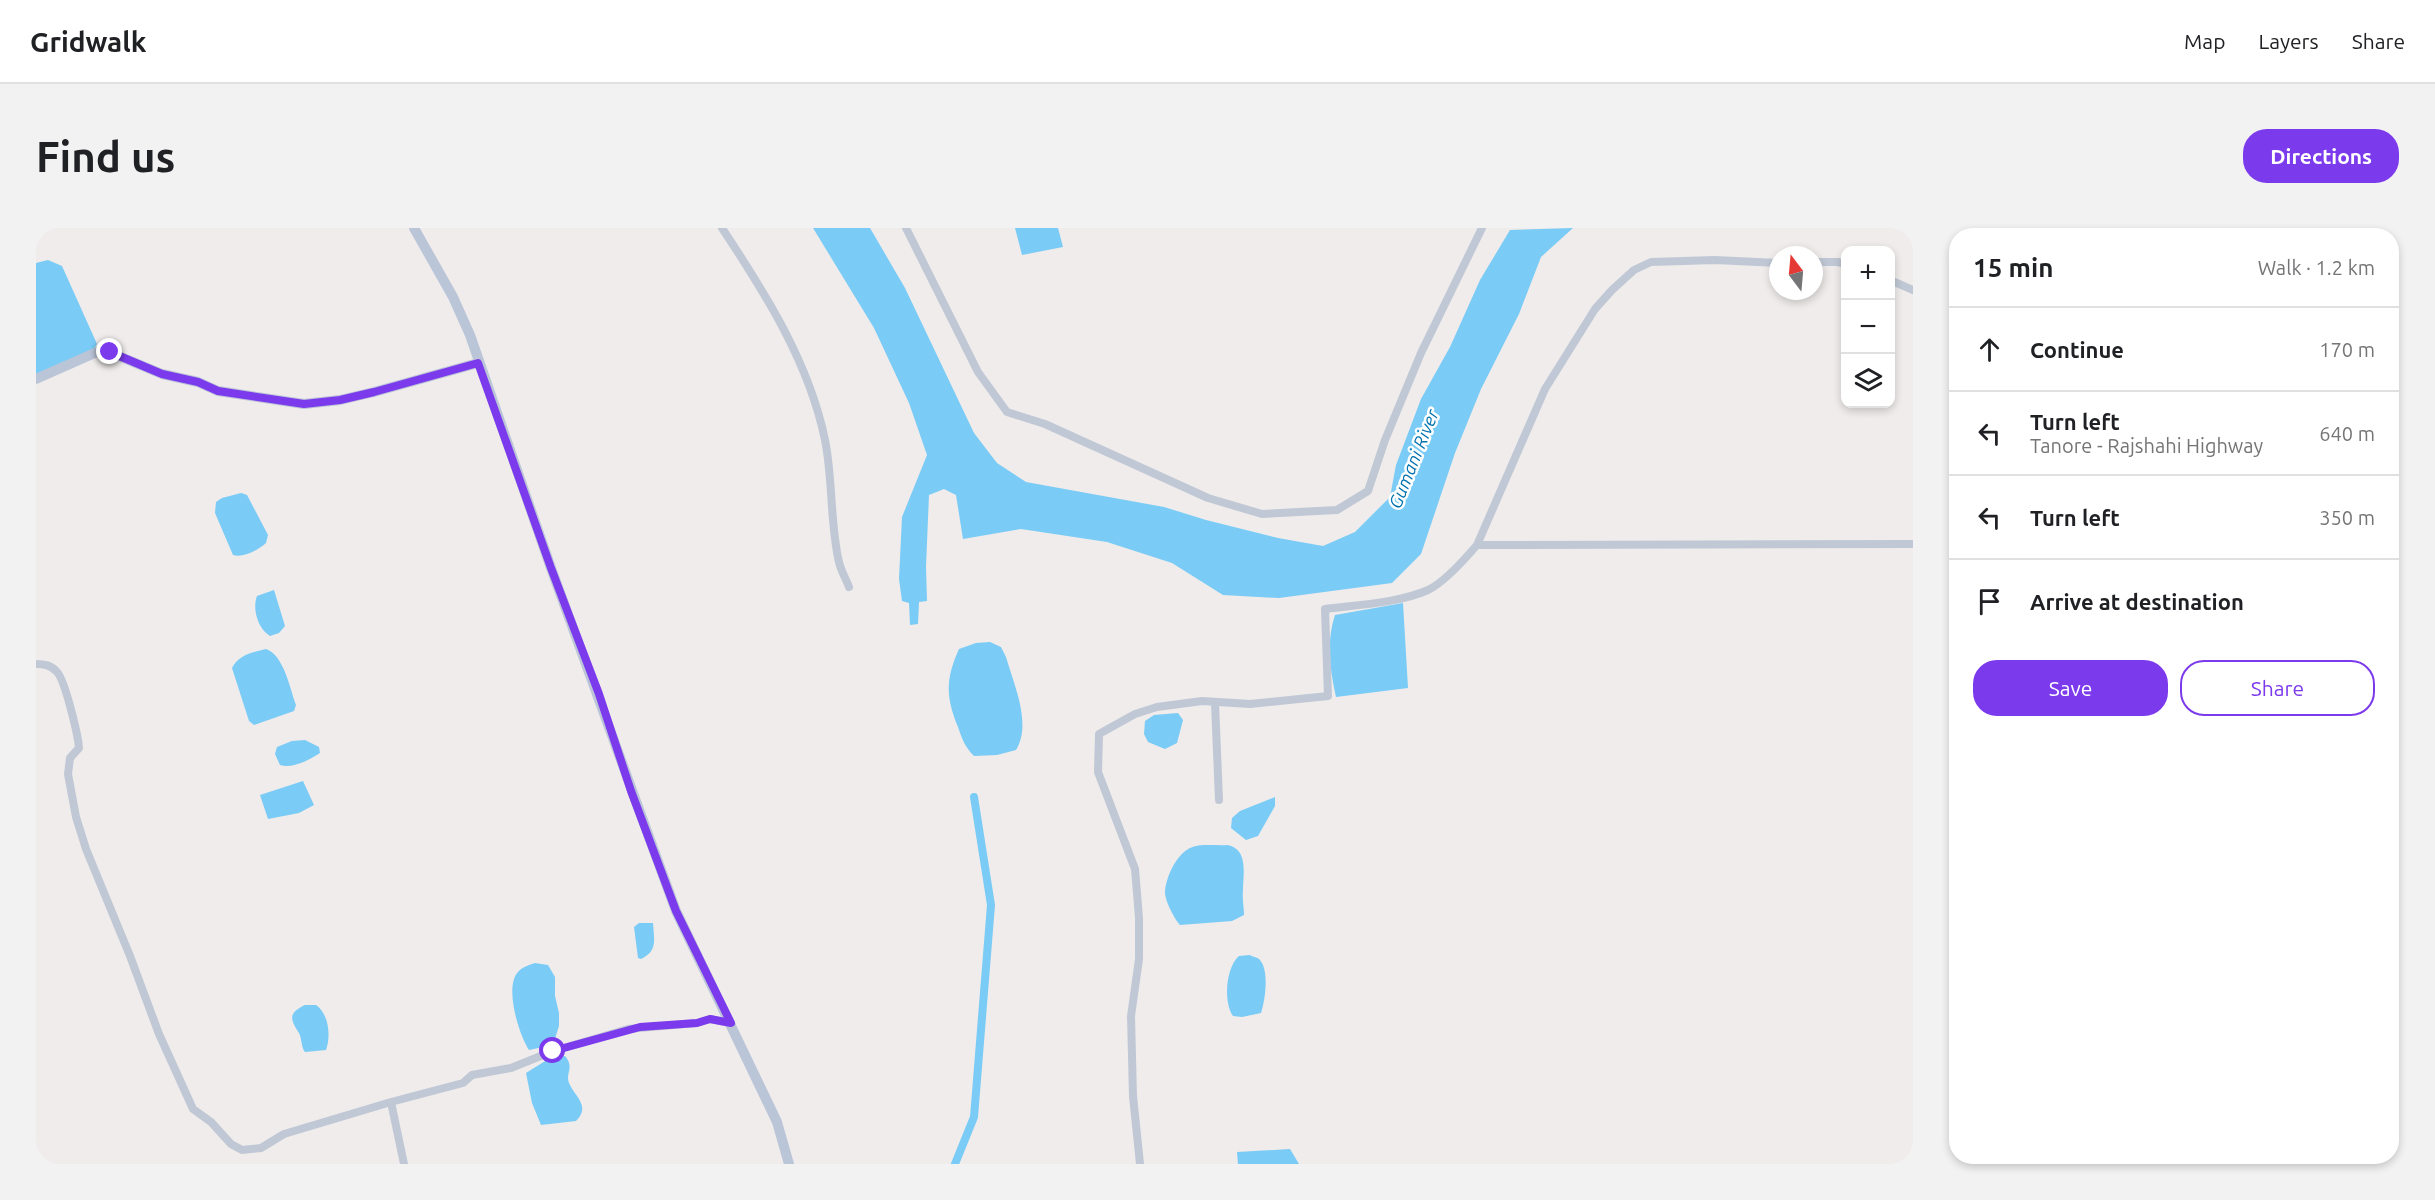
<!DOCTYPE html>
<meta charset="utf-8">
<style>
body{margin:0;font-family:Ubuntu,sans-serif;background:#f2f2f2;color:#202124}
.controls{position:absolute;right:18px;top:18px;display:grid;overflow:hidden;border-radius:12px;box-shadow:0 3px 9px #0003}
.controls button{width:54px;height:54px;display:grid;place-items:center;padding:0;border:0;border-bottom:2px solid #e0e0e0;background:#fff;color:#202124;font:30px sans-serif}
.compass{position:absolute;left:1733px;top:18px;width:54px;height:54px;border-radius:50%;background:#fff;box-shadow:0 3px 9px #0003;rotate:344deg}
.stop{position:absolute;width:18px;height:18px;margin:-14px;border:4px solid #7c3aed;border-radius:50%;background:#fff}
.stop.end{background:#7c3aed;border-color:#fff;box-shadow:0 2px 6px #0008}
.list{margin:0;padding:0;list-style:none}
h2{display:flex;justify-content:space-between;align-items:center;height:78px;margin:0;padding:0 24px;font-size:26px}
h2 small{font-size:20px;font-weight:400;color:#757577}
.list li{display:grid;grid-template-columns:39px 1fr auto;gap:18px;align-items:center;box-sizing:border-box;height:84px;padding:0 24px;border-top:2px solid #e0e0e0}
.list b{display:block;font-size:22px;white-space:nowrap}
.list p{margin:0;font-size:20px;white-space:nowrap;color:#757577}
.list em{font-size:20px;font-style:normal;color:#757577}
.actions{display:flex;gap:12px;padding:18px 24px}
.actions a{flex:1;padding:14px 0;border:2px solid #7c3aed;border-radius:24px;text-align:center;font-size:21px;color:#7c3aed}
.actions .main{background:#7c3aed;color:#fff}
.icon{flex:none;width:33px;height:33px;fill:none;stroke:currentColor;stroke-width:2;stroke-linecap:round;stroke-linejoin:round}
.map{position:relative;flex:none;width:1877px;height:936px;overflow:hidden;border-radius:24px}
header{display:flex;align-items:center;gap:36px;box-sizing:border-box;height:84px;padding:0 30px;background:#fff;border-bottom:2px solid #e0e0e0}
header strong{font-size:28px}
nav{display:flex;gap:33px;margin-inline-start:auto;font-size:21px}
.intro{display:flex;align-items:center;justify-content:space-between;box-sizing:border-box;height:144px;padding:0 36px}
h1{margin:0;font-size:42px}
.button{padding:15px 27px;border-radius:24px;background:#7c3aed;color:#fff;font-size:21px;font-weight:700}
main{display:flex;gap:36px;padding:0 36px}
aside{flex:1;background:#fff;border-radius:24px;box-shadow:0 3px 9px #0003}
.map>svg:first-child{display:block}
.water{fill:#7acbf6}
.lines{fill:none;stroke-linecap:round;stroke-linejoin:round}
.canal{stroke:#7acbf6;stroke-width:8}
.street{stroke:#c0c8d5;stroke-width:8}
.secondary{stroke:#bbc5d8;stroke-width:10}
.route{stroke:#7c3aed;stroke-width:8}
.labels{text-anchor:middle;stroke-width:5;stroke-linejoin:round;paint-order:stroke}
.water-label{font-size:18px;font-style:italic;fill:#0072b0;stroke:#fff}
</style>
<header>
<strong>Gridwalk</strong>
<nav><a>Map</a><a>Layers</a><a>Share</a></nav>
</header>
<div class="intro"><h1>Find us</h1><a class="button">Directions</a></div>
<main>
<div class="map">
<svg width="1877" height="936" viewBox="0 0 1877 936">
<rect width="100%" height="100%" fill="#efeceb"/>
<path class="water" d="M777,0H834L869,60L938,205L961,235L990,254L1128,279L1170,292L1242,310L1287,318L1319,304L1354,269L1360,237L1385,171L1414,119L1444,52L1474,2L1537,0L1505,29L1483,86L1445,161L1419,225L1385,326L1356,355L1243,370L1187,367L1136,335L1071,314L985,301L927,311L920,267L908,261L893,267L890,339L891,373L883,374L882,396L874,397L873,375L866,373L863,351L866,289L891,227L873,175L838,100Z
M979,0H1022L1027,19L986,27Z
M12,32L26,38L61,116L58,121L0,147V35Z
M205,265L211,267L232,307L230,315C222,322 208,330 197,327L179,285L180,274L186,270Z
M238,362L249,398L243,405L234,408C222,401 216,381 221,368Z
M1367,375L1372,460L1300,469C1294,442 1290,414 1299,387Z
M954,414L965,419L970,429C978,457 996,496 980,522L961,527L938,528C929,519 926,511 922,499C910,469 909,452 923,421L940,415Z
M230,421C248,427 254,461 260,477L258,483L218,497L213,493L196,440C202,427 217,424 230,421Z
M1142,485L1147,492L1141,515L1129,521L1112,514L1108,506L1109,493L1118,487Z
M269,512L283,519L284,525C273,532 257,541 244,537L239,526L241,519L256,513Z
M267,553L278,577L263,585L232,591L224,567Z
M1239,569V578L1222,608L1210,612L1195,600L1196,590L1204,583Z
M1191,617C1213,621 1207,646 1207,662C1206,670 1208,679 1208,687L1196,693L1144,697C1138,690 1129,673 1129,664C1130,649 1140,627 1154,620C1164,615 1180,618 1191,617Z
M603,695H617C618,712 622,723 605,731L602,730L598,699Z
M1214,727C1215,728 1222,730 1223,731C1234,741 1229,773 1225,785L1206,789L1197,788C1187,774 1190,739 1203,728Z
M499,735L512,737L519,749V768L523,785V798L517,817L493,822C483,807 468,759 482,744C486,739 493,737 499,735Z
M269,777H280C293,786 295,808 290,822L269,824C265,819 266,811 263,805C254,791 252,785 269,777Z
M529,828C539,840 529,845 533,855C539,869 555,878 540,893L505,897L496,875L490,845L514,830Z
M1254,921L1263,936H1202L1201,924Z"/>
<g class="lines">
<path class="canal" d="M919,936L938,889L955,677L938,569"/>
<path class="street" d="M686,0C729,65 773,134 789,212C797,251 794,297 803,334C805,343 810,351 813,359
M870,0L942,144L971,184L1009,196L1172,270L1226,286L1301,282L1332,263L1349,212L1385,125L1446,0
M1778,34H1802L1810,36
M1742,35L1679,32L1615,34L1598,42L1576,62L1559,81L1509,161L1441,317L1877,316
M1854,52L1877,62
M0,436C8,436 15,437 21,444C29,452 42,507 43,520L34,530L32,546L40,589L50,621L94,728L123,806L157,881L175,894L195,916L206,922L225,920L248,906L355,874
M1179,475L1183,572
M368,936L355,874L427,855L436,847L475,840L517,823L592,801L661,795L674,791L695,795
M1104,936L1097,868L1095,788L1103,731V690L1099,641L1062,544L1063,506L1099,486L1121,479L1166,473L1214,476L1292,468L1289,381C1321,377 1363,375 1392,362C1409,354 1429,331 1441,317"/>
<path class="secondary" d="M378,0L417,69L434,107L515,340L640,683L741,894L753,936
M0,151L61,124H73L126,146L162,154L182,163L268,176L304,172L338,164L442,135"/>
</g>
<g class="lines">
<path class="route" d="M74,124L126,146L162,154L182,163L268,176L304,172L338,164L442,135L515,340L563,466L595,563L640,683L695,795L674,791L661,795L604,799L517,823"/>
</g>
<g class="labels">
<g class="water-label">
<text transform="translate(1378 231) rotate(-68)" y="6">Gumani River</text>
</g>
</g>
</svg>
<div class="controls">
<button>+</button>
<button>−</button>
<button><svg class="icon" aria-label="layers" viewBox="0 0 24 24"><path d="M12 4l9 5-9 5-9-5zM3 14l9 5 9-5"/></svg></button>
</div>
<svg class="compass" viewBox="-18 -18 36 36"><path d="M0-13l5 13h-10z" fill="#e53935"/><path d="M0 13l5-13h-10z" fill="#757577"/></svg>
<div class="stop" style="left:517px;top:823px"></div>
<div class="stop end" style="left:74px;top:124px"></div>
</div>
<aside>
<h2>15 min<small>Walk · 1.2 km</small></h2>
<ul class="list">
<li><svg class="icon" aria-label="ahead" viewBox="0 0 24 24"><path d="M12 20V5M6 11l6-6 6 6"/></svg><div><b>Continue</b></div><em>170 m</em></li>
<li><svg class="icon" aria-label="left" viewBox="0 0 24 24"><path d="M17 20v-9H6M10 6l-5 5 5 5"/></svg><div><b>Turn left</b><p>Tanore - Rajshahi Highway</p></div><em>640 m</em></li>
<li><svg class="icon" aria-label="left" viewBox="0 0 24 24"><path d="M17 20v-9H6M10 6l-5 5 5 5"/></svg><div><b>Turn left</b></div><em>350 m</em></li>
<li><svg class="icon" aria-label="arrive" viewBox="0 0 24 24"><path d="M6 21V4h12l-3 4 3 4H6"/></svg><div><b>Arrive at destination</b></div></li>
</ul>
<div class="actions"><a class="main">Save</a><a>Share</a></div>
</aside>
</main>
